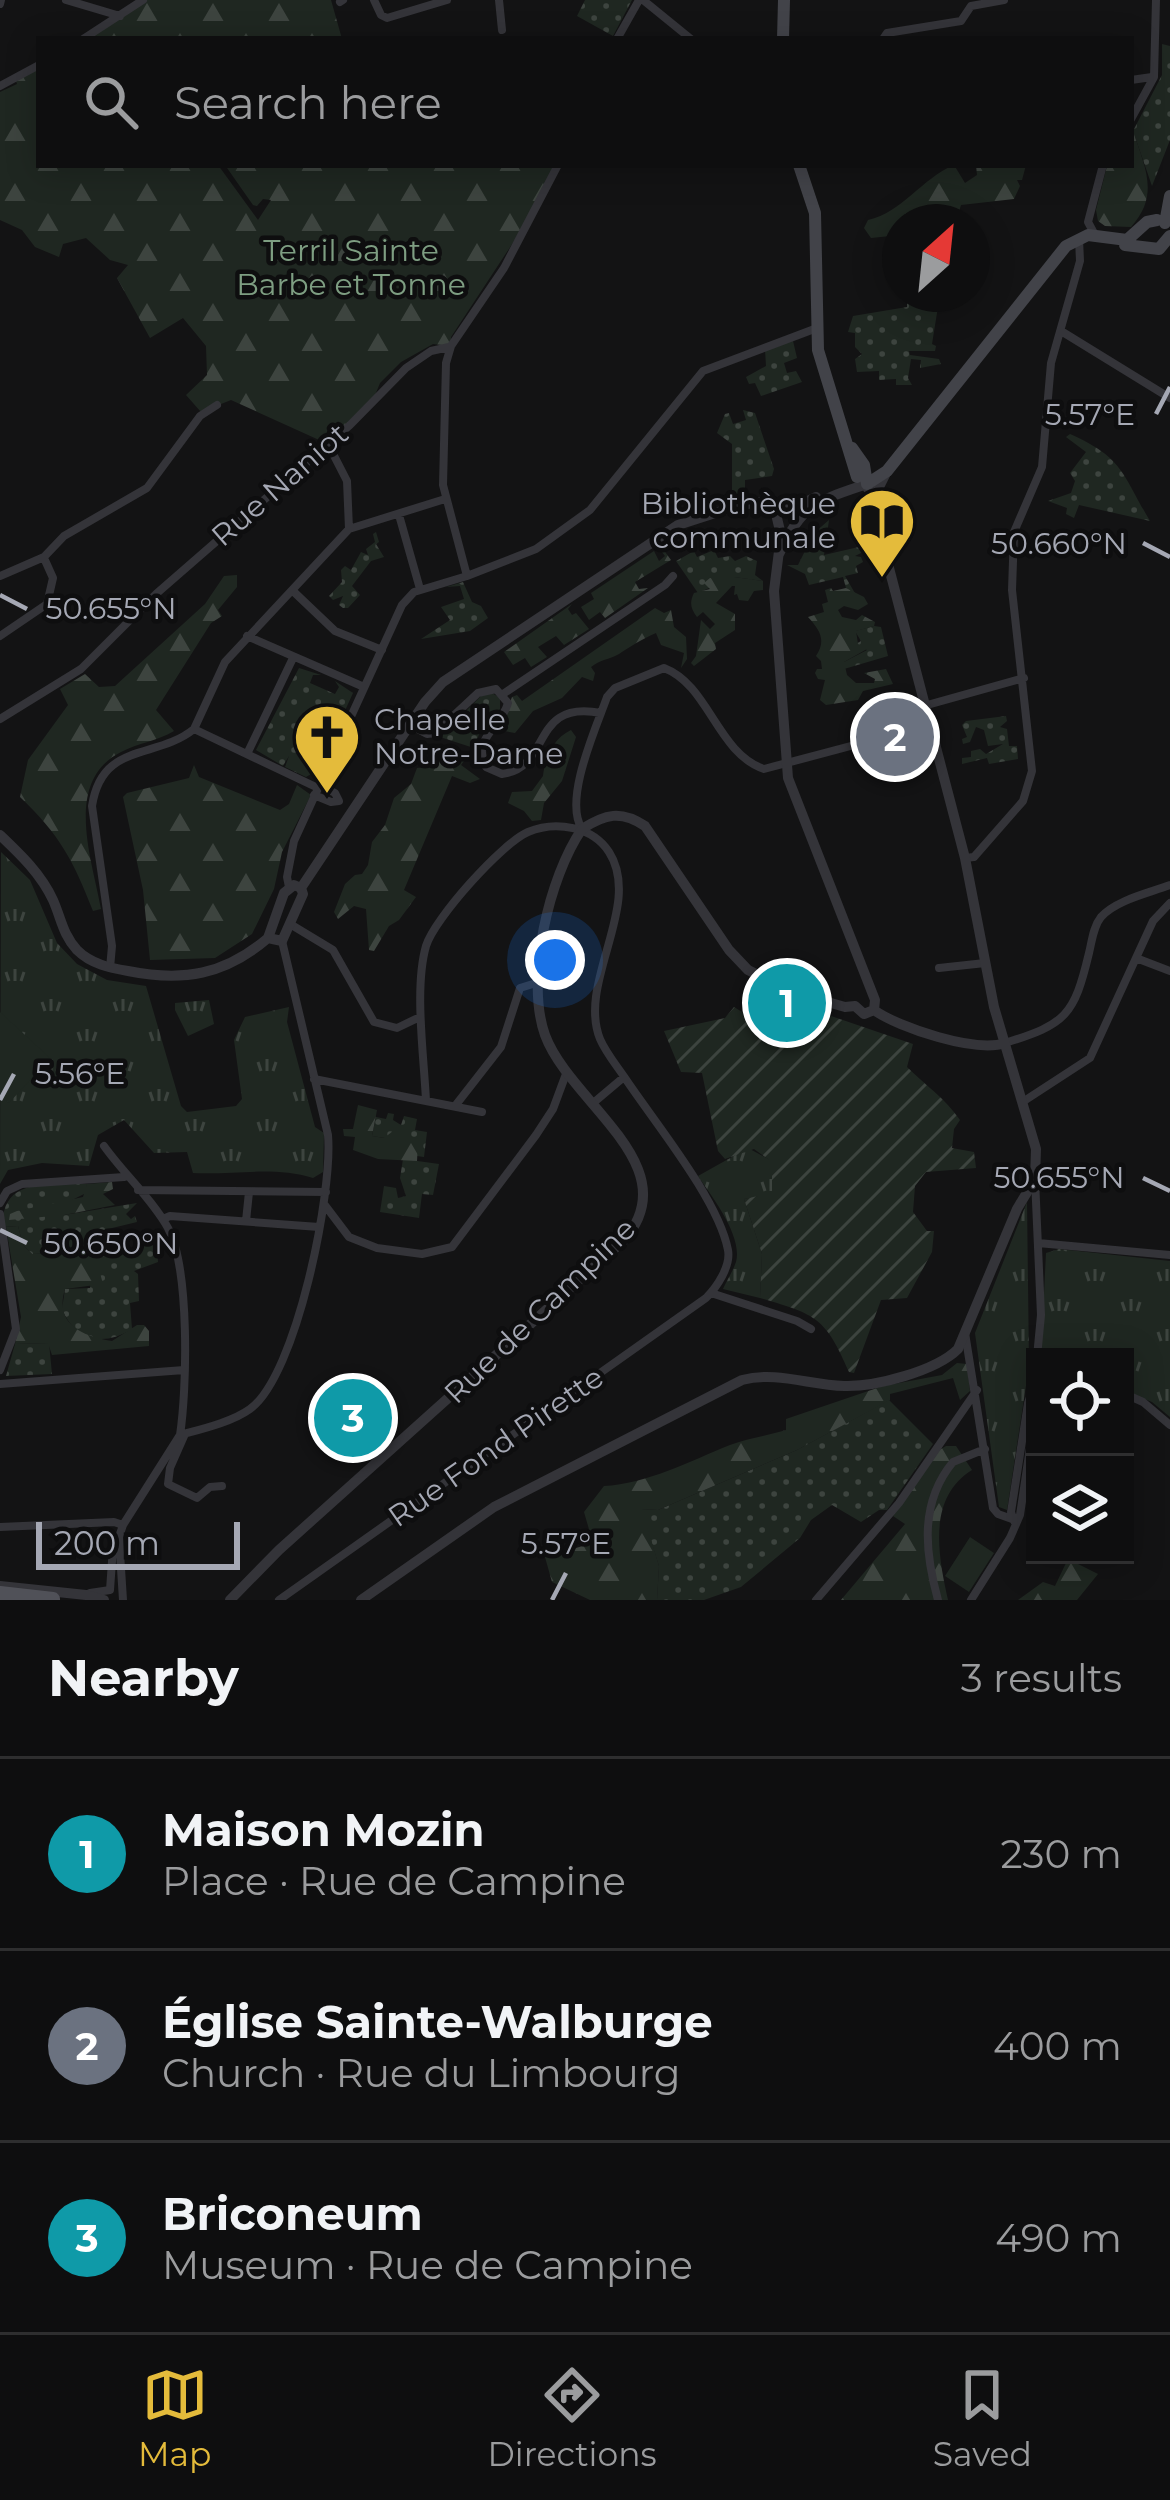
<!DOCTYPE html>
<meta charset="utf-8">
<style>
body{margin:0;font-family:Montserrat,sans-serif;background:#171718;color:#f1f3f6}
.controls{position:absolute;right:36px;bottom:36px;display:grid;overflow:hidden;border-radius:0px;box-shadow:0 6px 30px #0003}
.controls button{width:108px;height:108px;display:grid;place-items:center;padding:0;border:0;border-bottom:3px solid #2e2e2f;background:#0e0e0f;color:#f1f3f6;font:60px sans-serif}
.compass{position:absolute;left:882px;top:204px;width:108px;height:108px;border-radius:50%;background:#0e0e0f;box-shadow:0 6px 30px #0003;rotate:27deg}
.scale{position:absolute;left:36px;bottom:30px;width:204px;box-sizing:border-box;padding-left:12px;border:6px solid #a5a8b4;border-top:0;font-size:33px;line-height:42px;white-space:nowrap;color:#a5a8b4;-webkit-text-stroke:9px #0e0e0f;paint-order:stroke}
.you{position:absolute;left:555px;top:960px;width:42px;height:42px;margin:-30px;border:9px solid #fff;border-radius:50%;background:#1a73e8;box-shadow:0 0 0 18px #1a73e833}
.badge{display:grid;place-items:center;width:78px;height:78px;border-radius:50%;background:#e4bb3b;color:#fff;font-size:39px;font-weight:700}
.pin{position:absolute;translate:-50% -50%;border:6px solid #fff;box-shadow:0 3px 12px #0006}
.list{margin:0;padding:0;list-style:none}
h2{display:flex;justify-content:space-between;align-items:center;height:156px;margin:0;padding:0 48px;font-size:51px}
h2 small{font-size:39px;font-weight:400;color:#9b9c9e}
.list li{display:grid;grid-template-columns:78px 1fr auto;gap:36px;align-items:center;box-sizing:border-box;height:192px;padding:0 48px;border-top:3px solid #2e2e2f}
.list b{display:block;font-size:45px;white-space:nowrap}
.list p{margin:0;font-size:39px;white-space:nowrap;color:#9b9c9e}
.list em{font-size:39px;font-style:normal;color:#9b9c9e}
.icon{flex:none;width:66px;height:66px;fill:none;stroke:currentColor;stroke-width:2;stroke-linecap:round;stroke-linejoin:round}
.map{position:relative;flex:none;width:1170px;height:1600px;overflow:hidden}
.search{position:absolute;background:#0e0e0f;box-shadow:0 6px 30px #0003;left:36px;right:36px;top:36px;height:132px;display:flex;align-items:center;gap:30px;box-sizing:border-box;padding:0 42px;border-radius:0px;color:#9b9c9e;font-size:45px}
.sheet{height:732px;background:#0e0e0f}
nav{display:flex;justify-content:space-around;align-items:center;box-sizing:border-box;height:168px;border-top:3px solid #2e2e2f;background:#0e0e0f;font-size:33px;color:#9b9c9e}
nav a{display:grid;justify-items:center;gap:6px}
nav .on{color:#e4bb3b}
.map>svg:first-child{display:block}
.grass{fill:url(#grass-dots)}
.forest{fill:url(#forest-firs)}
.park{fill:url(#park-tufts)}
.garden{fill:url(#garden-furrows)}
.pitch{fill:#1f2721}
.lines{fill:none;stroke-linecap:round;stroke-linejoin:round}
.minor{stroke:#343439;stroke-width:8}
.tertiary{stroke:#343439;stroke-width:10}
.secondary{stroke:#424349;stroke-width:12}
.primary{stroke:#505158;stroke-width:14}
.ticks{fill:none;stroke:#a5a8b4;stroke-width:4.5}
.labels{text-anchor:middle;stroke-width:9;stroke-linejoin:round;paint-order:stroke}
.park-label{font-size:30px;fill:#7e9e82;stroke:#0e0e0f}
.street-label{font-size:30px;fill:#a5a8b4;stroke:#0e0e0f}
.poi-label{font-size:30px;fill:#a5a8b4;stroke:#0e0e0f;text-anchor:end}
.ticks-label{font-size:30px;text-anchor:middle;fill:#a5a8b4;stroke:#0e0e0f;stroke-width:9;stroke-linejoin:round;paint-order:stroke}
</style>
<div class="map">
<svg width="1170" height="1600" viewBox="0 0 1170 1600">
<defs>
<pattern id="grass-dots" width="8" height="8" patternUnits="userSpaceOnUse" patternTransform="scale(3)"><rect width="8" height="8" fill="#1f2721"/><path d="M2 2h.1M6 6h.1" fill="none" stroke="#3d443f" stroke-width="1.8" stroke-linecap="round"/></pattern>
<pattern id="forest-firs" width="22" height="20" patternUnits="userSpaceOnUse" patternTransform="scale(3)"><rect width="22" height="20" fill="#1f2721"/><path d="M5 1l3.5 6h-7zM16 11l3.5 6h-7z" fill="#3d443f"/></pattern>
<pattern id="park-tufts" width="24" height="20" patternUnits="userSpaceOnUse" patternTransform="scale(3)"><rect width="24" height="20" fill="#1f2721"/><path d="M3 7l-1-3M5 7V3M7 7l1-3M15 17l-1-3M17 17v-4M19 17l1-3" fill="none" stroke="#3d443f"/></pattern>
<pattern id="garden-furrows" width="10" height="10" patternUnits="userSpaceOnUse" patternTransform="scale(3)"><rect width="10" height="10" fill="#1f2721"/><path d="M-1 1l2-2M0 10L10 0M9 11l2-2" fill="none" stroke="#3d443f"/></pattern>
</defs>
<rect width="100%" height="100%" fill="#131314"/>
<path class="grass" d="M585,0H632L613,36L577,16Z
M1162,44L1170,46V140L1152,186L1133,131L1162,75Z
M907,294H940L932,344L936,346L935,351H909L910,355L939,359L941,364L920,368L921,360L911,359L908,378L912,385H896V379L879,380V371L857,372L855,359L862,354L855,347V333L848,332L853,316L907,307Z
M793,341L797,358L784,363L787,373L796,371L802,382L761,396L755,383L749,384L746,377L766,366L765,349Z
M743,410L755,413L774,469L772,476L745,480V494L732,496V444L717,433L725,414L729,413L733,424L746,420Z
M1070,434C1124,458 1122,474 1150,521L1079,505L1074,518L1066,514L1067,508L1048,501L1071,493L1075,481L1070,473L1086,452L1066,437Z
M829,520L824,555L863,546L865,551L855,556L861,557L863,562L856,566L858,573L845,576L856,595L846,588L843,577L809,585L805,574L787,565H798L814,533Z
M376,532L379,542L376,544L384,557L371,561L352,586L360,595L348,608H343L339,605L343,596L333,600L329,596L342,582L341,570L345,566L351,570L361,552L368,555L366,549L375,542L373,534Z
M714,550L718,558L730,556L735,561L746,556L757,561L755,575L763,581L734,577L698,593L676,561L694,551L697,557Z
M463,582L472,602L481,606L488,618L470,631L421,639L450,620L441,607L464,599L460,586L446,587Z
M874,626L881,627L888,656L844,669V662L867,650L856,644L861,641L855,631Z
M299,668L321,675H313L310,683L335,694L339,687L335,681L353,693L318,770L306,777L285,767L289,756L283,766L256,750Z
M492,693L500,698V709L481,729L474,748L440,737L483,694Z
M1006,716L1007,721L1000,727L1007,729L1009,746H1017L1018,759L989,764L987,758L962,764V758L971,757V751L980,749L986,754L1003,744L988,746L984,730L976,727L970,742L963,744L962,739L967,737L962,725L966,721Z
M388,1113L394,1114L393,1120L401,1125L404,1116L417,1119L415,1130L427,1132L424,1157L417,1156V1143L372,1136L376,1117L386,1119Z
M403,1159L439,1164L433,1195L422,1194L419,1218L380,1212L384,1186L396,1188L398,1198L406,1196L400,1178Z
M87,1184L86,1193L64,1204L17,1211L64,1215L137,1203L126,1214L131,1219L135,1216L137,1222L108,1229L105,1246L120,1251L156,1243L158,1262L134,1271L138,1274L139,1301L130,1303L132,1329C104,1347 75,1341 62,1309L65,1289L90,1288L93,1251L32,1254L23,1245L18,1226L3,1227C0,1176 51,1185 87,1184Z
M49,1343L52,1374L6,1376L15,1344Z
M889,1400L933,1444L887,1510H879L861,1522L832,1505L811,1520L800,1538L741,1587L704,1600H657L659,1566L641,1509L658,1510L797,1450Z"/>
<path class="forest" d="M145,0H331L342,39H83Z
M39,65V165H218L258,220L271,200L263,199L257,206L253,205L225,165H555L516,238L451,337V346L433,344L401,362L380,383L371,405L328,444L231,400L201,412L186,395L207,375L206,346L183,318L150,338L117,278L128,265L110,260L86,238L63,244L59,257L35,247L22,230L0,220V92L17,84L15,78Z
M1133,131C1145,168 1160,195 1131,227L1105,226L1098,221L1096,210L1107,166L1131,165Z
M954,165L965,183L977,175L976,165H1026L1022,180H1017L1020,186L1014,199L961,205L956,222H900V235L871,238L864,228L868,220C903,212 921,179 954,165Z
M659,548L663,549L671,560L635,582L639,589L648,588L605,618L600,612L589,620L581,607L594,599L591,593L654,551L659,561L665,556Z
M722,570H733L734,577L763,581V590L754,591L748,601L739,600L737,594L734,595L735,586H732L716,603L735,614V630L715,643L716,649L694,666L691,663L696,656L701,620L710,629L715,624L703,612L697,617C691,609 689,603 694,593L710,589L704,583L710,578L717,579Z
M237,575V587L218,610L222,616L211,623L156,710L174,731C157,741 138,743 121,752C63,781 92,859 101,909L93,911C73,860 60,835 20,797L28,760L68,705L60,689L85,674L99,687L115,686L205,604L224,576Z
M831,588L833,591L846,588L864,597L868,604L858,610L844,606L838,610L842,617L856,620L862,615L875,622L874,626L856,631L858,644L867,649L844,662L847,675L856,683H874L875,679L864,673L886,669L893,684L863,691L858,700L826,705L820,700L825,680L818,679L815,673L817,669H822L821,661L816,656C826,641 821,631 808,617L824,612L822,604L828,602L825,590Z
M572,604L568,609L572,615L576,613L589,629L564,645L556,636L538,647L547,657L531,667L525,658L513,665L504,652Z
M655,608L664,613L671,610L674,627L686,637L687,659L681,668L684,653L661,645L656,633C642,639 631,646 619,654C608,660 601,659 591,667L595,673L593,681L582,677L562,698L533,711L515,733L499,730L512,697L517,695L522,701Z
M571,730L576,737L562,781L544,803L541,820L532,821L524,811L508,803L512,792L532,791L543,776C545,759 552,739 571,730Z
M460,754L464,761L461,765L480,779L470,783L452,776L404,890L416,897L399,920L389,926L374,951L369,950L366,909L354,906L338,919L334,912L345,884L355,875L362,874L368,865L372,842L385,825L394,798L411,784L417,768L430,767L435,759Z
M194,765L199,777L280,810L289,804L297,785L311,795L282,852L274,889L252,934L215,958L150,960L143,890L123,797L127,793L189,778Z
M358,1105L377,1110L372,1136L384,1138L393,1131L418,1143L417,1161L378,1159L353,1150L355,1137L344,1136L343,1129H353Z
M112,1182L113,1189L103,1194L115,1205L64,1215L9,1220L10,1214L17,1211L83,1197L87,1184Z
M18,1226L23,1245L32,1254L94,1251L103,1284L65,1289C54,1324 82,1336 112,1341L137,1325H144L149,1331V1346L52,1355L48,1343L15,1344L21,1317L6,1227Z
M957,1363L967,1364L970,1391L960,1400L953,1378L890,1394V1400L797,1450L658,1510L642,1509L659,1566L657,1600H590L552,1582L545,1557L593,1543L584,1512L604,1486C647,1484 690,1461 730,1445C748,1438 767,1436 786,1430V1419L883,1386L942,1375Z
M946,1446H956L972,1470C927,1498 938,1555 948,1600H841L905,1524L893,1516L936,1452Z
M1072,1561L1098,1574L1077,1600H1018L1043,1582L1055,1586L1066,1563Z"/>
<path class="park" d="M1,852L30,880L57,943L77,964L107,980L146,986L181,1106L187,1112L236,1106L242,1099L234,1040L245,1017L289,1007L287,1022L315,1127L324,1133L323,1172L313,1178C275,1166 233,1175 193,1173L187,1152L154,1153L124,1120L98,1135L89,1166L42,1163L8,1170L0,1184Z
M209,1000L214,1024L188,1036L175,1010V1003Z
M748,1148L772,1161L773,1194L744,1199L762,1254L760,1298L723,1289C727,1280 733,1271 736,1262C743,1236 712,1197 698,1176Z
M1027,1202L1029,1366L1007,1510L999,1507L975,1333Z
M1059,1249L1170,1261V1417L1152,1402L1125,1391V1357H1041L1046,1253Z"/>
<path class="garden" d="M796,1004L913,1044L907,1067C925,1085 945,1098 960,1120L954,1129L952,1148L974,1152L976,1168L926,1172L915,1186L913,1212L927,1231H934L932,1252L907,1298L881,1300L854,1373L849,1372C825,1317 817,1315 760,1298L762,1254L744,1199L772,1193V1162L754,1149L725,1159L718,1151L702,1073L681,1072L664,1031L725,1018L734,1007L783,1037Z"/>
<path class="pitch" d="M0,1012L50,1058L9,1103L0,1095Z
M970,1537L994,1553L969,1592L945,1576Z"/>
<g class="lines">
<path class="minor" d="M66,0L120,16
M374,0L381,15L387,18L447,0
M499,0L502,30
M643,0L691,39
M340,2L343,0
M0,4L1,0
M83,39L143,0
M617,39L639,0
M883,39L887,33L961,21L971,6L1004,0
M1131,80L1152,77
M0,86L39,65
M1131,119L1154,77L1156,0
M1095,235L1088,222L1103,165
M1061,331L1170,398
M328,444L347,481L349,529
M399,515L420,589
M0,576L44,557L64,536L147,488L200,416L217,405
M467,576L536,549L590,510L703,371L817,328
M294,592L335,631L382,650
M0,636L47,604L53,578L44,558
M247,636L364,687
M503,694L665,585L673,576
M0,719L81,669L156,594L350,425L406,368L431,351L449,347
M410,725L427,734L435,733L478,693L496,689L508,703C501,728 471,738 486,767L502,774C552,768 530,699 601,713
M194,729L225,662L349,529L445,499
M194,729L318,788
M247,754L293,658
M314,795L331,802L339,801L335,793L319,785
M582,829C563,800 596,728 607,697L615,688L664,668C709,685 717,753 764,769L862,743L863,731L870,721L1024,678
M965,858L974,857L1023,801L1032,771L1012,590L1014,532L1042,467L1051,363L1080,261L1079,239
M289,887L287,877L294,841L402,605L414,592L467,576L443,485L446,363L451,346L504,268L558,165
M290,924L333,950L374,1022L397,1028L420,1017
M1136,958L1170,971
M110,968L112,946L92,806C102,741 156,760 194,729
M939,968L985,963
M1005,1043C1066,1024 1074,1016 1089,953C1092,941 1093,927 1101,917C1116,900 1149,893 1170,885
M314,1079L482,1112
M1024,1101L1090,1058L1153,921L1170,903
M592,1104L624,1077
M455,1106L501,1047L520,988L536,983
M104,1146C124,1174 152,1199 168,1228C190,1269 187,1389 180,1435
M1035,1179L1041,1315L1037,1357
M138,1190L326,1192
M0,1203L7,1191L22,1184L124,1177
M324,1204L349,1237L377,1248L422,1254L452,1247L536,1135L553,1109L566,1074
M0,1214L16,1329L0,1370
M163,1219L170,1216L319,1227
M246,1221L249,1192
M1038,1243L1170,1255
M711,1293L797,1321L811,1329
M965,1333L993,1508L998,1514L1012,1519
M0,1384L184,1370
M1125,1394L1143,1402L1170,1425
M185,1434L170,1468L168,1484L197,1498L210,1487L222,1486
M180,1435C202,1429 232,1422 250,1409C297,1375 333,1191 328,1135L282,941
M1014,1521L1011,1512L1028,1403L1035,1382
M0,1527L114,1522L123,1525
M90,1593L110,1590L113,1547L118,1539
M123,1600L119,1537L123,1525L180,1435
M279,1600L706,1298C717,1287 731,1266 728,1250C718,1199 655,1123 625,1078C617,1066 606,1053 600,1039C577,982 643,905 609,852C593,827 556,820 528,832C502,843 434,919 426,946C414,988 424,1056 426,1101
M816,1600L899,1503L977,1390
M938,1600C925,1553 919,1503 953,1462L985,1449
M971,1600L1010,1538L1020,1515L1035,1414"/>
<path class="tertiary" d="M877,507L875,495L887,471
M776,511L784,502L797,506L816,497
M776,514L781,535L774,591L788,778L875,1000L874,1010
M0,835C21,855 41,874 53,900C61,918 63,935 77,950C91,964 110,968 128,971C183,982 225,975 268,938
M301,888L294,885L284,893L268,938L282,941L303,894L301,888L425,702L443,682L678,525L737,506L759,502L779,505
M0,1586L86,1595L104,1600
M230,1600L279,1550L624,1240C689,1166 570,1103 545,1035C525,979 549,877 582,829C605,814 621,810 645,826L729,950L748,970L789,991L845,1007L855,1006L864,1014L874,1010C899,1028 976,1053 1005,1043
M361,1600L494,1507L742,1380C777,1371 809,1385 844,1386C875,1387 936,1371 958,1349L1017,1209L1035,1179L1036,1149L994,1007L965,858L867,484C814,502 803,504 779,554"/>
<path class="secondary" d="M783,39L784,0
M799,165L815,213L818,350L857,477
M1165,223L1170,196
M1125,245L1159,249L1170,236
M852,448L864,465L867,484
M867,484L887,471L1066,246L1088,235L1127,240L1147,222L1157,220"/>
<path class="primary" d="M0,1593L53,1599"/>
</g>
<path class="ticks" d="M1156,414L1170,387M1143,543L1170,557M0,595L27,609M0,1100L14,1074M1143,1178L1170,1191M0,1230L27,1243M552,1600L566,1573"/>
<defs>
<symbol id="library-pin" viewBox="-11 -11 22 30"><path d="M0 17L-7.5 6A9.5 9.5 0 1 1 7.5 6Z" fill="#e4bb3b" stroke="#0e0e0f"/><path d="M-6-4Q-3-5.5-.7-3.5V5Q-3 3-6 4ZM6-4Q3-5.5 .7-3.5V5Q3 3 6 4Z" fill="#111"/></symbol>
<symbol id="church-pin" viewBox="-11 -11 22 30"><path d="M0 17L-7.5 6A9.5 9.5 0 1 1 7.5 6Z" fill="#e4bb3b" stroke="#0e0e0f"/><path d="M-1.2-6h2.4v3.5h3.3v2.4h-3.3V6h-2.4V-.1h-3.3v-2.4h3.3Z" fill="#111"/></symbol>
</defs>
<g fill-rule="evenodd">
<use href="#library-pin" x="844" y="483" width="76" height="104"/>
<use href="#church-pin" x="289" y="699" width="76" height="104"/>
</g>
<g class="labels">
<g class="park-label">
<text x="351" y="261">Terril Sainte<tspan x="351" dy="34">Barbe et Tonne</tspan></text>
</g>
<g class="street-label">
<text transform="translate(280 485) rotate(-41)" y="10">Rue Naniot</text>
<text transform="translate(540 1311) rotate(-44)" y="10">Rue de Campine</text>
<text transform="translate(496 1447) rotate(-35)" y="10">Rue Fond Pirette</text>
</g>
<g class="poi-label">
<text x="836" y="514">Bibliothèque<tspan x="836" dy="34">communale</tspan></text>
<text x="374" y="730" text-anchor="start">Chapelle<tspan x="374" dy="34">Notre-Dame</tspan></text>
</g>
</g>
<g class="ticks-label">
<text x="1090" y="425">5.57°E</text>
<text x="1059" y="554">50.660°N</text>
<text x="111" y="619">50.655°N</text>
<text x="80" y="1084">5.56°E</text>
<text x="1059" y="1188">50.655°N</text>
<text x="111" y="1254">50.650°N</text>
<text x="566" y="1554">5.57°E</text>
</g>
</svg>
<div class="controls">
<button><svg class="icon" aria-label="locate" viewBox="0 0 24 24"><circle cx="12" cy="12" r="6"/><path d="M12 2v4M12 18v4M2 12h4M18 12h4"/></svg></button>
<button><svg class="icon" aria-label="layers" viewBox="0 0 24 24"><path d="M12 4l9 5-9 5-9-5zM3 14l9 5 9-5"/></svg></button>
</div>
<svg class="compass" viewBox="-18 -18 36 36"><path d="M0-13l5 13h-10z" fill="#e53935"/><path d="M0 13l5-13h-10z" fill="#9b9c9e"/></svg>
<div class="scale">200 m</div>
<div class="you"></div>
<div class="pin badge" style="left:787px;top:1003px;background:#0f9aa8">1</div>
<div class="pin badge" style="left:895px;top:737px;background:#6b7280">2</div>
<div class="pin badge" style="left:353px;top:1418px;background:#0f9aa8">3</div>
<div class="search"><svg class="icon" aria-label="search" viewBox="0 0 24 24"><circle cx="10" cy="10" r="6"/><path d="M15 15l6 6"/></svg>Search here</div>
</div>
<section class="sheet">
<h2>Nearby<small>3 results</small></h2>
<ul class="list">
<li><span class="badge" style="background:#0f9aa8">1</span><div><b>Maison Mozin</b><p>Place · Rue de Campine</p></div><em>230 m</em></li>
<li><span class="badge" style="background:#6b7280">2</span><div><b>Église Sainte-Walburge</b><p>Church · Rue du Limbourg</p></div><em>400 m</em></li>
<li><span class="badge" style="background:#0f9aa8">3</span><div><b>Briconeum</b><p>Museum · Rue de Campine</p></div><em>490 m</em></li>
</ul>
</section>
<nav>
<a class="on"><svg class="icon" aria-label="map" viewBox="0 0 24 24"><path d="M3 6l6-2 6 2 6-2v14l-6 2-6-2-6 2zM9 4v14M15 6v14"/></svg>Map</a>
<a><svg class="icon" aria-label="directions" viewBox="0 0 24 24"><path d="M12 3l9 9-9 9-9-9zM9 14v-3h6M13 9l2 2-2 2"/></svg>Directions</a>
<a><svg class="icon" aria-label="saved" viewBox="0 0 24 24"><path d="M7 4h10v16l-5-4-5 4z"/></svg>Saved</a>
</nav>
